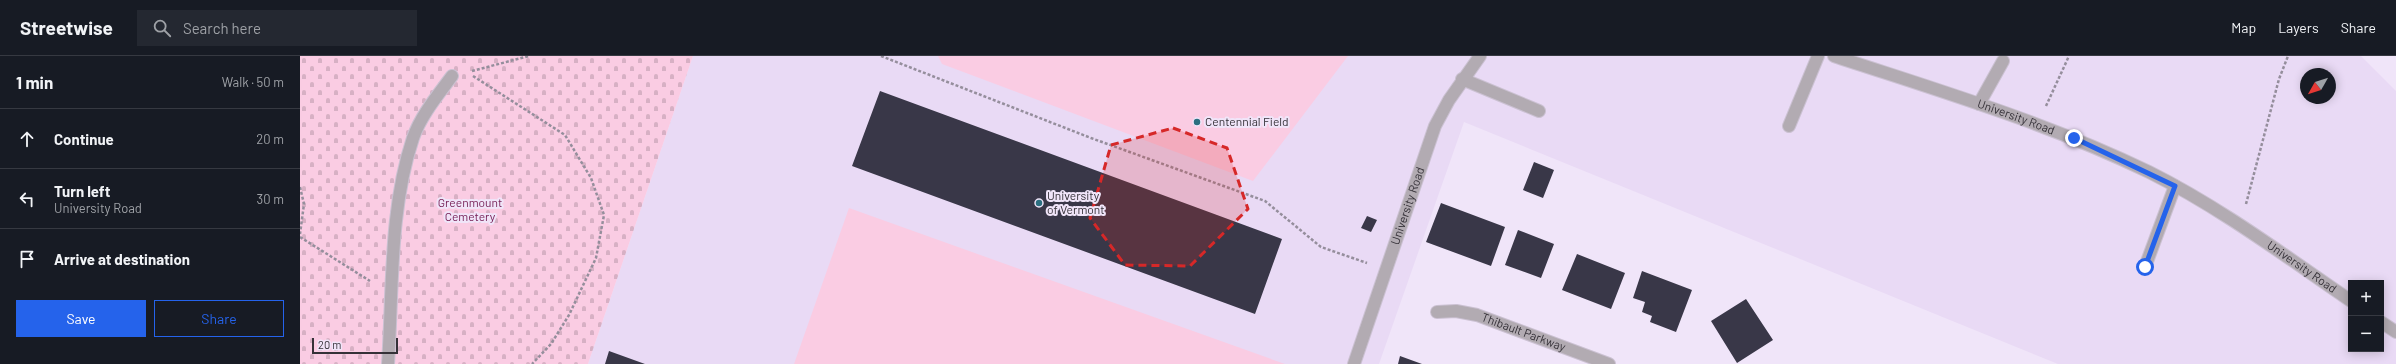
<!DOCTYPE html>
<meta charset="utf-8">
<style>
body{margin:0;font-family:Barlow,sans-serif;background:#242831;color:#f1f3f6}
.controls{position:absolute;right:12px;bottom:12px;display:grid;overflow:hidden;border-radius:0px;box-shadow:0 2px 10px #0003}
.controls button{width:36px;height:36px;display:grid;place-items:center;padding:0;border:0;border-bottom:1px solid #363941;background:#171b24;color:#f1f3f6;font:20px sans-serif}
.compass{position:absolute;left:2000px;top:12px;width:36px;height:36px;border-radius:50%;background:#171b24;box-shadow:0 2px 10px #0003;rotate:231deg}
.scale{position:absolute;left:12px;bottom:10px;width:86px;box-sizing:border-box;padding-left:4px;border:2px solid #353138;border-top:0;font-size:11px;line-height:14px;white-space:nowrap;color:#353138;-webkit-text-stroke:3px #f0e5f9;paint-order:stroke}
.stop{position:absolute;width:12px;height:12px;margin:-9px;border:3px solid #2563eb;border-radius:50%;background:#fff}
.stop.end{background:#2563eb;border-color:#fff;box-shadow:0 1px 4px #0008}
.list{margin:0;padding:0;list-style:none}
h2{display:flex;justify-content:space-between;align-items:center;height:52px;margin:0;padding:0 16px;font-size:17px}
h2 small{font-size:13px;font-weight:400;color:#9ea1a6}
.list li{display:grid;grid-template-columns:26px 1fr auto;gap:12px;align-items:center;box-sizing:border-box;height:60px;padding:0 16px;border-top:1px solid #363941}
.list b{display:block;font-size:15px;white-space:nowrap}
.list p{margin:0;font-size:13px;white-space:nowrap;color:#9ea1a6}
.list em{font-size:13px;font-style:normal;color:#9ea1a6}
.actions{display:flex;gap:8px;padding:12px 16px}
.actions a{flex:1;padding:9px 0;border:1px solid #2563eb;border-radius:0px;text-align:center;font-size:14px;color:#2563eb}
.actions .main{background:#2563eb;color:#fff}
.icon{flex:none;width:22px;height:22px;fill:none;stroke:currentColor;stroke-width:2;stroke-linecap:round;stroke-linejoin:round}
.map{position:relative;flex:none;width:2096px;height:308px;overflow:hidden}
header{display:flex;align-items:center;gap:24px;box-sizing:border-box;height:56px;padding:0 20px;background:#171b24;border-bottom:1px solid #363941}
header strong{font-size:19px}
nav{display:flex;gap:22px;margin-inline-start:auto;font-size:14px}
.search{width:280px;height:36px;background:#242831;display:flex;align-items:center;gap:10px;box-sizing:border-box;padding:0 14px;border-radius:0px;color:#9ea1a6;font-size:15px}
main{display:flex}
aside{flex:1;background:#171b24}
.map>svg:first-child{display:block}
.built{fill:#e9daf5;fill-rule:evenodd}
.cemetery{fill:url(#cemetery-stones)}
.pitch{fill:#facce3}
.building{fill:#393748}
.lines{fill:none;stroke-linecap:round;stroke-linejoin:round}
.service-casing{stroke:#cbc1d2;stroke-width:14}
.minor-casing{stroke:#cbc1d2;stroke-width:14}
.path{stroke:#958e9c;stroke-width:2.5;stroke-dasharray:3 2;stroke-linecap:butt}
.service{stroke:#b2abb2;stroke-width:12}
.minor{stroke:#b2abb2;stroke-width:12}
.route{stroke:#2563eb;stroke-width:5}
.marked{fill:#d62828;fill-opacity:0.2;stroke:#d62828;stroke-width:3;stroke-dasharray:8 5;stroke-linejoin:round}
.poi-dot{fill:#2b6f80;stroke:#f0e5f9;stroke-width:1.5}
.labels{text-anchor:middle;stroke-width:4;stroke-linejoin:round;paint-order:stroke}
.street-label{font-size:12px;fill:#353138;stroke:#f0e5f9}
.poi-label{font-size:12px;fill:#353138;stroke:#f0e5f9;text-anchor:start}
.park-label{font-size:12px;fill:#741c53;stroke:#f0e5f9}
</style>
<header>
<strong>Streetwise</strong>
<div class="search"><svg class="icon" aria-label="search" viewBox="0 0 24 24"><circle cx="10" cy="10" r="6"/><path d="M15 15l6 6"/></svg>Search here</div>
<nav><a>Map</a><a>Layers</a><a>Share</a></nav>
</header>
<main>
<aside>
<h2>1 min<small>Walk · 50 m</small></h2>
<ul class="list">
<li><svg class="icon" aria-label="ahead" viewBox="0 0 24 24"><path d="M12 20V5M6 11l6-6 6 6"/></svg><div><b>Continue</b></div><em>20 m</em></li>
<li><svg class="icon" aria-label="left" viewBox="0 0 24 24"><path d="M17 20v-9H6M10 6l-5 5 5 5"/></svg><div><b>Turn left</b><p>University Road</p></div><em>30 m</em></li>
<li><svg class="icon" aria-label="arrive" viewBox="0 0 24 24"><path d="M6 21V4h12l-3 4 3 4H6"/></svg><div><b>Arrive at destination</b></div></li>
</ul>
<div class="actions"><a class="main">Save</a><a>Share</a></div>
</aside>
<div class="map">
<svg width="2096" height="308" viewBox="0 0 2096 308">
<defs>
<pattern id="cemetery-stones" width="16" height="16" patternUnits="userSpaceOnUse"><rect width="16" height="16" fill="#facce3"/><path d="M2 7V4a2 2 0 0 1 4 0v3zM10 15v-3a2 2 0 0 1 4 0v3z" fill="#d7b0c4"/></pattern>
</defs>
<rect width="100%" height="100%" fill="#f0e5f9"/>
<path class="built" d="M393,0H2061L2096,35V308H1758L1164,66L1079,308H288ZM2006,18H2030V42H2006ZM2051,227H2081V293H2051Z"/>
<path class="cemetery" d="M0,0H393L288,308H0Z"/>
<path class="pitch" d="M638,0H1048L953,125L642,8Z
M549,152L985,308H494Z"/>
<path class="building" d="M580,35L982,183L955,258L552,110Z
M1234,106L1254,114L1243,142L1223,134Z
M1141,147L1205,171L1191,210L1126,186Z
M1067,160L1077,164L1071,176L1061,172Z
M1218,174L1254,188L1241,222L1205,209Z
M1277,198L1325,217L1311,253L1262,234Z
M1342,215L1392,234L1376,276L1350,266L1352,260L1342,256L1345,246L1333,242Z
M1446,243L1473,284L1437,307L1411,265Z
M309,295L345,308H305Z
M1100,300L1122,308H1098Z"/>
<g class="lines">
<defs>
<path id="service" d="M1162,23L1239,55
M1679,48L1703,5
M1489,70L1518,0
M1845,211L1875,130
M88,308C93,233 89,154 113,82C121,59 138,39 152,20"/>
<g id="minor">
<path id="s1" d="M1534,0C1640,35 1748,67 1849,116C1921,152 1985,200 2051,245"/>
<path id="s2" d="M1137,256L1156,255L1177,259L1309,308"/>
<path d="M2081,266L2096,276"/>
<path id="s3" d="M1054,308L1135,70L1149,44L1180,0"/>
</g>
</defs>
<use href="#service" class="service-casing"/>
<use href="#minor" class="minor-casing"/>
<path class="path" d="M581,0L791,82L965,145L1021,191L1067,207
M172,15L229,0
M173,20L265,79L291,122L304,159L296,202L269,259L251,288L232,308
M1746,50L1769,0
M0,131L4,148L0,178
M1946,148L1979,23L1988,0
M0,181L70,225"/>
<use href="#service" class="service"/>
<use href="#minor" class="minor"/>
</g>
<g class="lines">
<path class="route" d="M1774,82L1875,130L1845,211"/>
</g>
<path class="marked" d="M873,72L927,92L948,153L890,210L825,209L790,162L811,89Z"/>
<g class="poi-dot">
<circle cx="897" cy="66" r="4"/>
<circle cx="739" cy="147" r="4"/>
</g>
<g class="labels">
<g class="street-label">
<text dy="4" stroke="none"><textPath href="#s1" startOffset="192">University Road</textPath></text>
<text dy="4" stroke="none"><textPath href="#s3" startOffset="167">University Road</textPath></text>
<text dy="4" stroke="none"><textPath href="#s1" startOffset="516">University Road</textPath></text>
<text dy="4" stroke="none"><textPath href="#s2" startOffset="90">Thibault Parkway</textPath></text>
</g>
<g class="poi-label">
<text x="905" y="70">Centennial Field</text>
<text x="747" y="144">University<tspan x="747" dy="14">of Vermont</tspan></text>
</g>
<g class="park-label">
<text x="170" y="151">Greenmount<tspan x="170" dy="14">Cemetery</tspan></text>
</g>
</g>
</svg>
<div class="controls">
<button>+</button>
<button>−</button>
</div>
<svg class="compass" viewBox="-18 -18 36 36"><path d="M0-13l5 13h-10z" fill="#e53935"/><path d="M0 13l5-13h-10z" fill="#9ea1a6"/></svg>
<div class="scale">20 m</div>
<div class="stop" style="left:1845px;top:211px"></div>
<div class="stop end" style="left:1774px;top:82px"></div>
</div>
</main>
